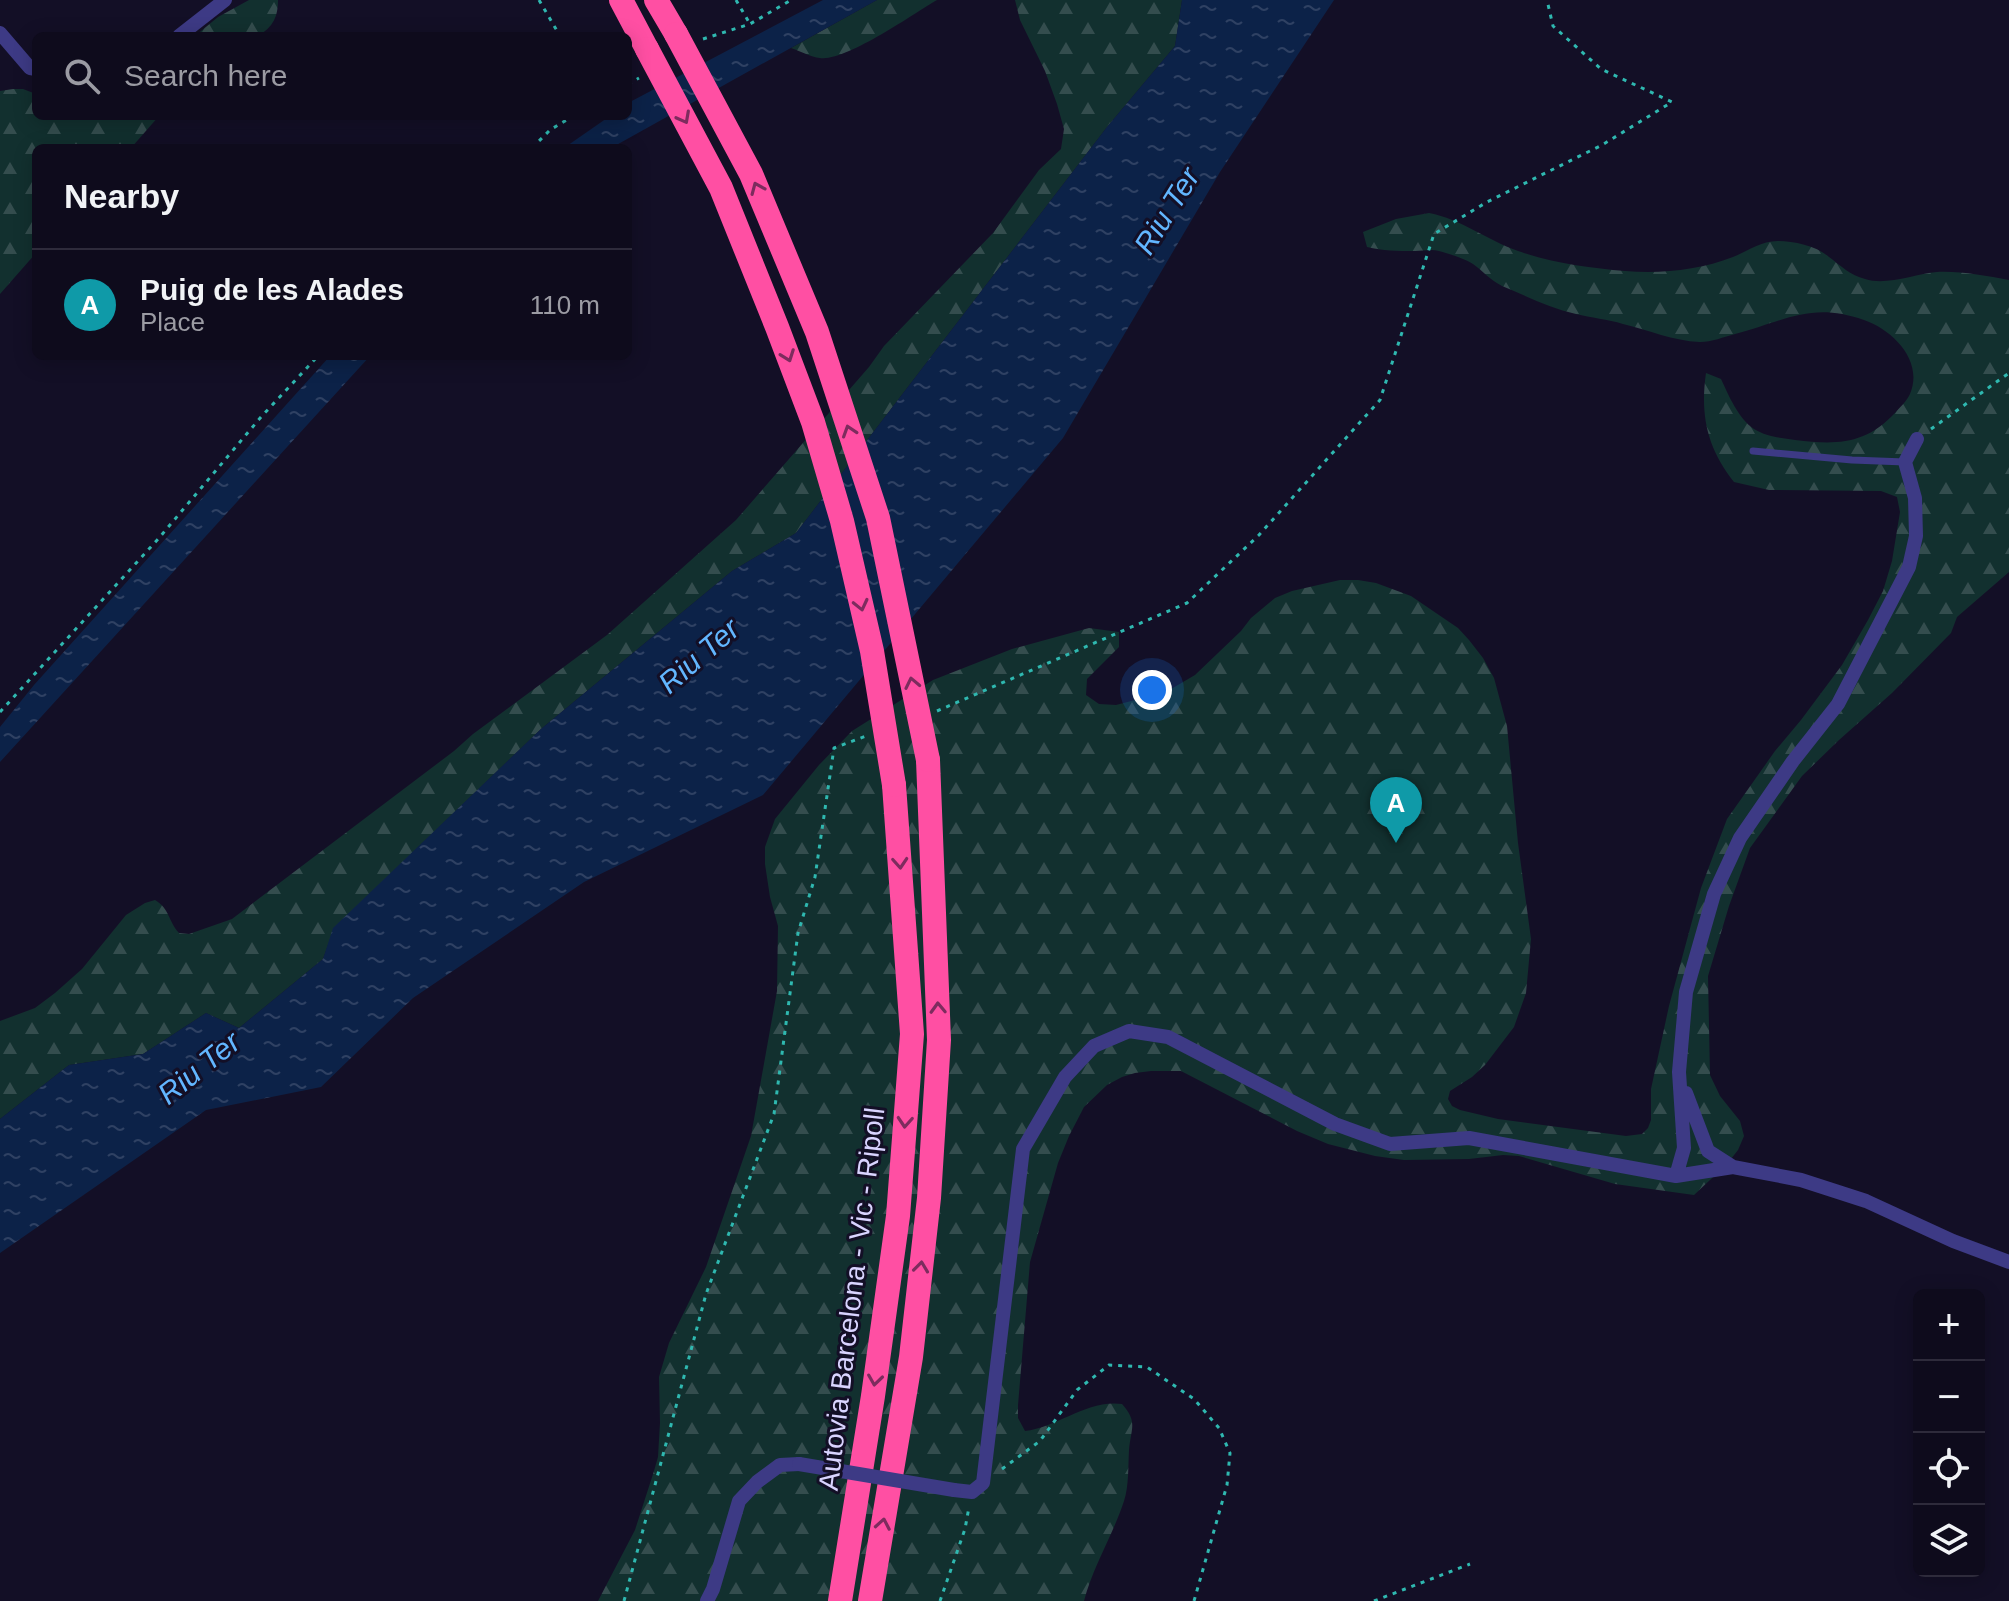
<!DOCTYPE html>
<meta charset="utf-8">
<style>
body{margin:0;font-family:Arial,sans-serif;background:#171425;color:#f1f3f6}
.controls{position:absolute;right:24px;bottom:24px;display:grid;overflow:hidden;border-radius:12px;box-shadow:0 4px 20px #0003}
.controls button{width:72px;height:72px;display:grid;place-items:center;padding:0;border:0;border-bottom:2px solid #2e2b3b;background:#0e0b1c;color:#f1f3f6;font:40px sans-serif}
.you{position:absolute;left:1152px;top:690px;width:28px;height:28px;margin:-20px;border:6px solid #fff;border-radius:50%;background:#1a73e8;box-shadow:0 0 0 12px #1a73e833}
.badge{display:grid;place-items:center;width:52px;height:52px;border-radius:50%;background:#00e5ff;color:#fff;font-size:26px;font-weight:700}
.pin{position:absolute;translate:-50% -66px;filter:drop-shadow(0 2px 4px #0008)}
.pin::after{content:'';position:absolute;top:42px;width:28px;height:24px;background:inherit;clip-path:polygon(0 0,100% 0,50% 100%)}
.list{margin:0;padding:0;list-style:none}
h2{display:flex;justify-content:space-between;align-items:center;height:104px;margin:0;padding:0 32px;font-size:34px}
h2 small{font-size:26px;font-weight:400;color:#9b9ba3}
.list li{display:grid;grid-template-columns:52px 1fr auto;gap:24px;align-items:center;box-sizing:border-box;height:112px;padding:0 32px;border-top:2px solid #2e2b3b}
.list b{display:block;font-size:30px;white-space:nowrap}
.list p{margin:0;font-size:26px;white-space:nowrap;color:#9b9ba3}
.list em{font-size:26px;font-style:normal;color:#9b9ba3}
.icon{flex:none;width:44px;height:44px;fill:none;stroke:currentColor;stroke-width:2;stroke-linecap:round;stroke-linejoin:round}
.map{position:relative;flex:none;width:2009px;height:1601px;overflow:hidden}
.search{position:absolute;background:#0e0b1c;box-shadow:0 4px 20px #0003;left:32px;top:32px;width:600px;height:88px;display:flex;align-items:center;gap:20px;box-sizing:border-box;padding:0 28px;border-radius:12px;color:#9b9ba3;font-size:30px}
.panel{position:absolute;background:#0e0b1c;box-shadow:0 4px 20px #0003;left:32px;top:144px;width:600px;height:216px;border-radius:12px}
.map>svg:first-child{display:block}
.forest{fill:url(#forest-firs)}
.water{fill:url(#water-ripples)}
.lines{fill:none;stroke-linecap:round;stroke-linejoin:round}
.path{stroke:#2fb8b0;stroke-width:3;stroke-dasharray:4 6;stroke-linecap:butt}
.lane{stroke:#3d3a85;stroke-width:7}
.street{stroke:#3d3a85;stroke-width:14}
.highway{stroke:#ff4fa3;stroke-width:24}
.street-bridge{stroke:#3d3a85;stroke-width:14}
.highway-bridge{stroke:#ff4fa3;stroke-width:24}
.oneway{stroke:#7d2c5e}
.labels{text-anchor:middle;stroke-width:6;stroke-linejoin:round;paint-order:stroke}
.street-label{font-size:28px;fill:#d9d4ff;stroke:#130f26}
.water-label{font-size:30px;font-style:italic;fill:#62b6ff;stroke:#130f26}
</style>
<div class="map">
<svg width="2009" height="1601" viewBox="0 0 2009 1601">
<defs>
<pattern id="forest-firs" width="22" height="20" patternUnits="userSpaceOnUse" patternTransform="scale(2)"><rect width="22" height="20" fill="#12302f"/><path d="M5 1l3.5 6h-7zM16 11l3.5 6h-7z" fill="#344d4e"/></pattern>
<pattern id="water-ripples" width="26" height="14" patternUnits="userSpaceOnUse" patternTransform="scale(2)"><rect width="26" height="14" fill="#0c2248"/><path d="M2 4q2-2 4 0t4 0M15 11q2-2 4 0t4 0" fill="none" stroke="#2f4163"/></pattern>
</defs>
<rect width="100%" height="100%" fill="#130f26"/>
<path class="forest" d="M249,0H278C278,17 273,27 258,36H195L218,17Z
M877,0H937C913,14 845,62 820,58C811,57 800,51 791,48Z
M1015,0H1182L1175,46L1107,127L796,533L732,571L541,729L334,928L323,959L239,1028L206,1013L143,1054L69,1065L0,1119V1021L35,1008L55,993L82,969L126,915L145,903L155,900C170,909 168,921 179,933L189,934L232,919L454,751L473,734L607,635L736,520L869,367L884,346L993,233L1039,170L1061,149L1064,129L1057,104L1045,71L1020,20Z
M13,89H23L36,94V116H159L131,148H36V253L0,294V91Z
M1429,213C1461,219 1487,240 1518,251C1552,263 1590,268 1625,271C1661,274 1700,270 1733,257C1749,251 1760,241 1778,241C1794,241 1817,246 1829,257C1841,266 1850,275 1865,279C1886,286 1915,274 1937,272C1961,271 1986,276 2009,280V572L1957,617L1951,633L1892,693L1839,740L1802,776L1750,848L1729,906L1708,976L1710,1075L1720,1096L1740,1121L1744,1136L1738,1150L1727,1164L1694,1195L1615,1184L1519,1156L1503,1155L1469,1159L1404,1160L1375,1156L1328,1144L1297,1131L1181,1071H1151L1135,1073L1122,1077L1107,1085L1084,1107L1069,1136L1058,1163L1030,1262L1018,1405V1418L1025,1431C1058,1427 1088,1399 1122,1404C1138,1422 1131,1428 1129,1450C1128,1467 1129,1485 1124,1501C1113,1535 1093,1566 1084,1601H598L635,1530L654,1471L658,1457L660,1423L659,1377L669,1343L706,1267L751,1136L777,991L778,926L770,897L765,864V847L775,819L819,765L852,731L933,680L1012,649L1089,628L1119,632V647L1087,679L1086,695L1099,704L1116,705L1166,692L1195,675L1241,631L1251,618L1275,598L1292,591L1340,580H1358L1376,583L1411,596L1458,628L1469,640L1483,658L1494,678L1507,726L1518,843L1531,939L1526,993L1514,1027L1485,1065L1472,1077L1450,1091L1448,1099L1452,1106L1460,1110L1498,1119L1626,1136L1642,1134L1648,1128L1651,1120V1089L1669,1006L1701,888L1727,819L1775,751L1801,720L1842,665L1868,620L1883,591L1892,561L1900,512L1897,497L1881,491L1769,490L1734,482C1707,448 1700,415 1706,373L1721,379C1729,396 1738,418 1754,429C1767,437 1781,438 1795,440C1836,445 1865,445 1895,413C1900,407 1907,401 1910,394C1924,361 1893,330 1864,320C1811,301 1785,321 1735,334C1724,337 1711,342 1700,342C1673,341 1649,330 1623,324C1608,319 1591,318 1576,314C1550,308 1526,296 1502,286C1490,280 1483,271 1473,264C1464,258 1449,254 1439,251C1432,249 1423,251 1415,251C1398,251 1383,251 1367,247L1363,232L1396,219Z"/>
<path class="water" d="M823,0H877L611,148H564L610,116H628V103Z
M1182,0H1334L1220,172L1063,438L763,795L584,882L413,998L321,1087L206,1110L0,1253V1119L69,1065L143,1054L206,1013L239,1028L323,959L333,928L541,729L732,571L796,533L1107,127L1175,46Z
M330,356H370L0,762V727L34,685Z"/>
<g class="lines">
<path class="path" d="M539,0L560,36
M736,0L750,24
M703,39L750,24L791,0
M628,84L639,78
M532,148L550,130L573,116
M1931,429L2009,373
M937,711L1187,603L1259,535L1380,400L1434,234L1487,202L1602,145L1672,102L1601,69L1553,26L1547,0
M0,712L159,538L261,417L318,356
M1002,1469L1040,1441L1077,1390L1109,1365L1147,1367L1194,1399L1219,1428L1230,1453L1227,1485L1194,1601
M624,1601L706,1294L774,1114L798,933L815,877L834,748L866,736
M940,1601L965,1529L969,1507
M1374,1601L1470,1564"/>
<path class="lane" d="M1753,451L1852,460L1905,462"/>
<path class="street" d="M0,33L30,68L36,69
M179,36L225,0
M1686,1093L1708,1151L1733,1167
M1676,1176L1684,1148L1679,1072L1686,992L1714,894L1740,838L1793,761L1838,704L1909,567L1916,536L1915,498L1905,462L1917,439
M954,1490L972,1492L983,1483L1023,1149L1065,1077L1094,1046L1129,1031L1168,1037L1335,1124L1390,1144L1469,1138L1676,1176L1733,1167L1801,1180L1866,1201L1953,1241L2009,1262
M707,1601L713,1589L739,1501L757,1482L780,1465L799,1464"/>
<path class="highway" d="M621,0L647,49
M656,0L676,34
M840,1601L873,1396L898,1216L912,1034L894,785
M870,1601L911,1357L929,1198L939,1040L928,760"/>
<path class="street-bridge" d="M799,1464L954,1490"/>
<path class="highway-bridge" d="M676,34L751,174L817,332L878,518L928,760
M647,49L721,188L777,327L813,422L842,521L872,651L894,785"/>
</g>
<defs><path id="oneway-chevron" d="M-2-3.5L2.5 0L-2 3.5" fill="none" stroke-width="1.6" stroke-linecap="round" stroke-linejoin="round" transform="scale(2)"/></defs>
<g class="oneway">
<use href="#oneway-chevron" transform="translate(684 118) rotate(62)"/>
<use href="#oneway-chevron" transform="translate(757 188) rotate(-113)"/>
<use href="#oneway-chevron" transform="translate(788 356) rotate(70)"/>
<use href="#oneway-chevron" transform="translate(849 431) rotate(-108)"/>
<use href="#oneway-chevron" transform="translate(861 605) rotate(77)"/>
<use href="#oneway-chevron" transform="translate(912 683) rotate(-102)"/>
<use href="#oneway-chevron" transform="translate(900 863) rotate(86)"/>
<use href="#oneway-chevron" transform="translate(938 1008) rotate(-92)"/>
<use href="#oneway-chevron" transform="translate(905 1122) rotate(94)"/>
<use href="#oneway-chevron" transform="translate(921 1267) rotate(-83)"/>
<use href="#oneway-chevron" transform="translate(875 1380) rotate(98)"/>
<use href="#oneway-chevron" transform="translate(883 1524) rotate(-80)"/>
</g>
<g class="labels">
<g class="street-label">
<text transform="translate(851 1299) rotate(-83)" y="10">Autovia Barcelona - Vic - Ripoll</text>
</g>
<g class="water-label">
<text transform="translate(1167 211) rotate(-58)" y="10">Riu Ter</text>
<text transform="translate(699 656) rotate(-41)" y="10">Riu Ter</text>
<text transform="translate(199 1068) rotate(-39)" y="10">Riu Ter</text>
</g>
</g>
</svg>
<div class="controls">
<button>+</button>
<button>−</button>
<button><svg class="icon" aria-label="locate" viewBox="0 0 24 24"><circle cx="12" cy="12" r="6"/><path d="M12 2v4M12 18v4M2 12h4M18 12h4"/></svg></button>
<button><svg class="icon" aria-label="layers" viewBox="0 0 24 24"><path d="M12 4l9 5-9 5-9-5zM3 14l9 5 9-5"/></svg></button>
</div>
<div class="you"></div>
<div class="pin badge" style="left:1396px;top:843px;background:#0f9aa8">A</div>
<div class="search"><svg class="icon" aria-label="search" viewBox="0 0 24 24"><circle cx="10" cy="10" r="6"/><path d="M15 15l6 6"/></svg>Search here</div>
<section class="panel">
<h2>Nearby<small></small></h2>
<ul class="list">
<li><span class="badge" style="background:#0f9aa8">A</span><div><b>Puig de les Alades</b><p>Place</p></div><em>110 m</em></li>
</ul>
</section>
</div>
